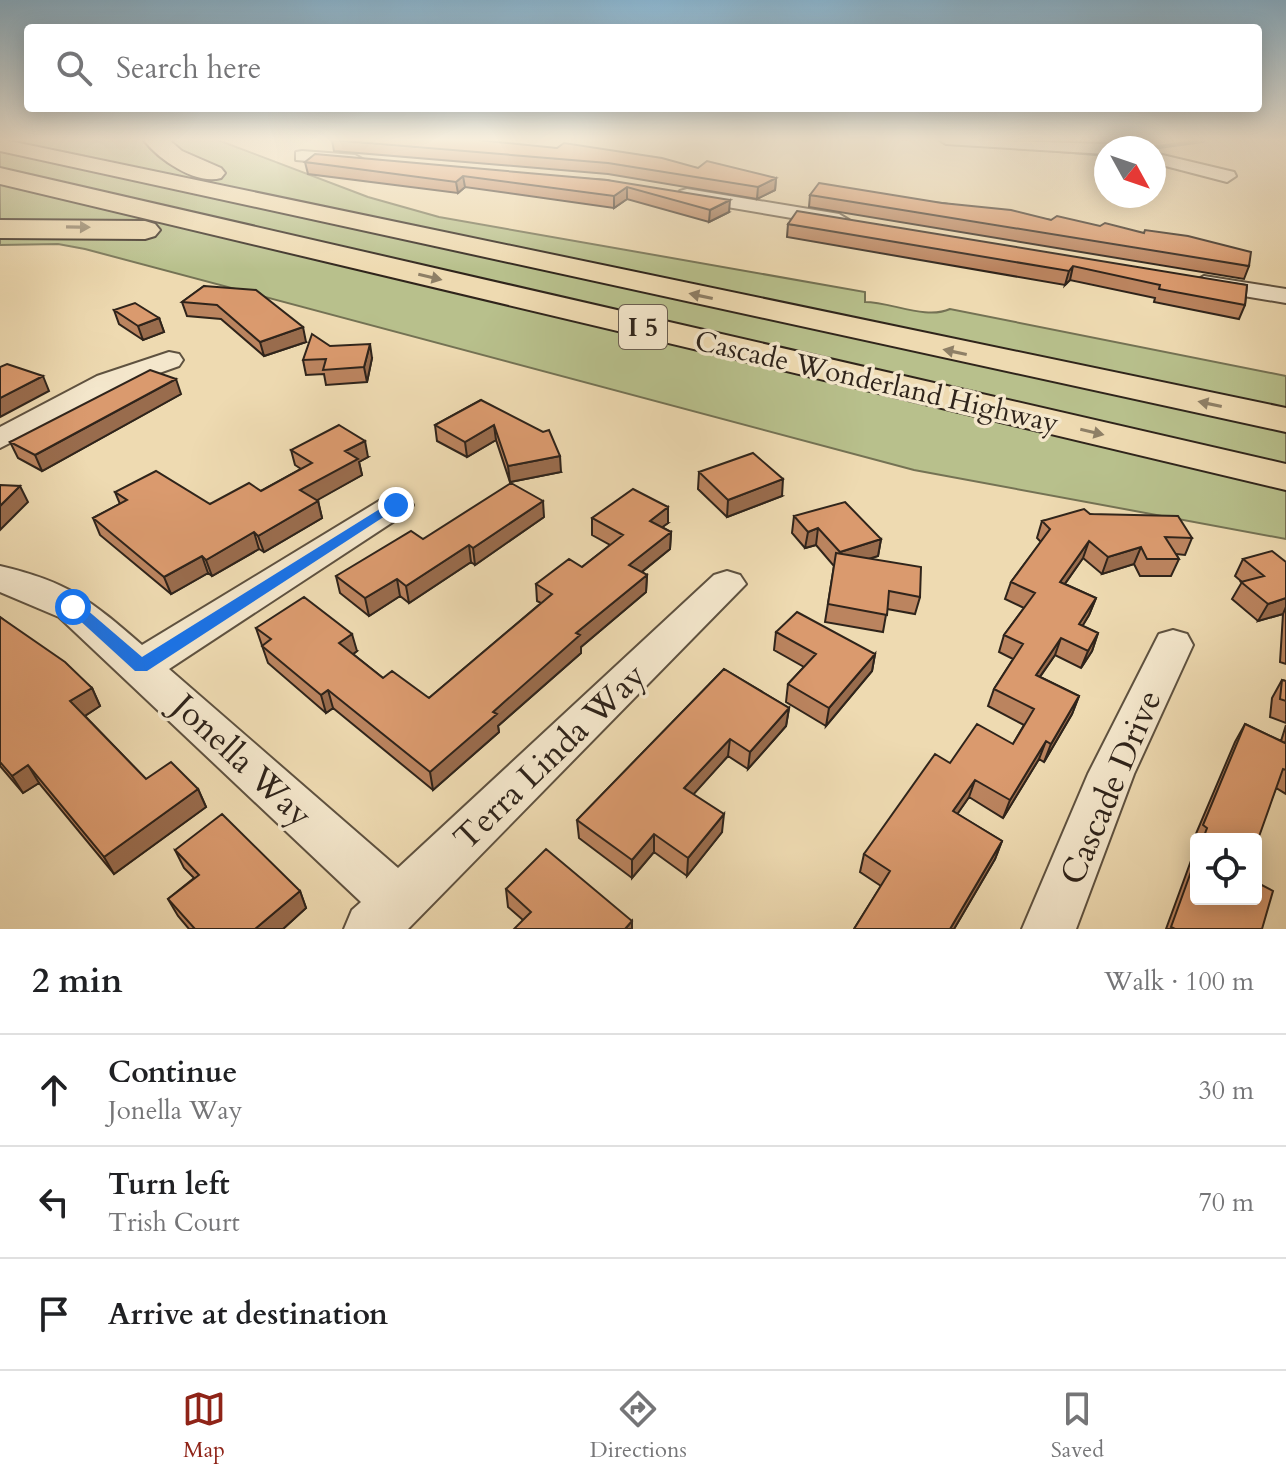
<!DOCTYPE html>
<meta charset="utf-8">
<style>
body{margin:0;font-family:Cardo,serif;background:#f2f2f2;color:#202124}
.controls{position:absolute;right:24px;bottom:24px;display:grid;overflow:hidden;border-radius:8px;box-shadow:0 4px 20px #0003}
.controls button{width:72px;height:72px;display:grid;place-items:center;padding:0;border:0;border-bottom:2px solid #e0e0e0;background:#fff;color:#202124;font:40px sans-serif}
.compass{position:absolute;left:1094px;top:136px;width:72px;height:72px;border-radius:50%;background:#fff;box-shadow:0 4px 20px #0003;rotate:130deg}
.stop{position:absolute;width:24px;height:24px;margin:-18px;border:6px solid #1a73e8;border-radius:50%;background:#fff}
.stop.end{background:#1a73e8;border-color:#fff;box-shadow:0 2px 8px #0008}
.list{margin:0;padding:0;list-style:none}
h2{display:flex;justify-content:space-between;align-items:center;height:104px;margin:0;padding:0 32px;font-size:34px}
h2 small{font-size:26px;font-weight:400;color:#757577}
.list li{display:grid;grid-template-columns:52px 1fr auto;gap:24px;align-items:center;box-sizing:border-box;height:112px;padding:0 32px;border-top:2px solid #e0e0e0}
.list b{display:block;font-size:30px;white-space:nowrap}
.list p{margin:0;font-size:26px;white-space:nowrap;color:#757577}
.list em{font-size:26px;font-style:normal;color:#757577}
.icon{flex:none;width:44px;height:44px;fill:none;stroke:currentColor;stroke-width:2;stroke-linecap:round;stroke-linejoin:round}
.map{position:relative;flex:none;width:1286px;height:929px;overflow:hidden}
.search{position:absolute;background:#fff;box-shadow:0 4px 20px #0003;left:24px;right:24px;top:24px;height:88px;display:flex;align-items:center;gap:20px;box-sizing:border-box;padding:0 28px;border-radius:8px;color:#757577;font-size:30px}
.sheet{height:440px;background:#fff}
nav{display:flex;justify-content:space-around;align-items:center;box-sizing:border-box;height:112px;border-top:2px solid #e0e0e0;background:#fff;font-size:22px;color:#757577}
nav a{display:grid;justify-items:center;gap:4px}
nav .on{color:#8f2418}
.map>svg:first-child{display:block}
.green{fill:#b8c08c;stroke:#747254;stroke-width:2}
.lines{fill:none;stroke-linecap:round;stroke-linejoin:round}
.stream{stroke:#6f7e75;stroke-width:4}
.minor-casing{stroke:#5f5240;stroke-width:4}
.highway-casing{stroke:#2f241b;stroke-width:4}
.minor{fill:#f4e7cc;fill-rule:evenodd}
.highway{fill:#eedab1;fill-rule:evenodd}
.wall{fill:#bb845f;stroke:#2f241b;stroke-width:2}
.shaded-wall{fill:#996c4d;stroke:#2f241b;stroke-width:2}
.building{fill:#da9a6e;stroke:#2f241b;stroke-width:2}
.oneway{fill:#8e7f66}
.route{fill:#1a73e8}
.labels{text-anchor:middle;stroke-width:7;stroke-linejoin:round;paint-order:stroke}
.shield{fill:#f4e7cc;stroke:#6a5e50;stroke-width:2}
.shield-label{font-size:26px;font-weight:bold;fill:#2f241b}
.street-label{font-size:28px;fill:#2f241b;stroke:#f4e7cc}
.near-street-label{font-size:34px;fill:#2f241b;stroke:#f4e7cc}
</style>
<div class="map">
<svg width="1286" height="929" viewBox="0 0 1286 929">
<rect width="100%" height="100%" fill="#eedab1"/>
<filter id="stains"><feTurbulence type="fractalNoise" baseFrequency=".0025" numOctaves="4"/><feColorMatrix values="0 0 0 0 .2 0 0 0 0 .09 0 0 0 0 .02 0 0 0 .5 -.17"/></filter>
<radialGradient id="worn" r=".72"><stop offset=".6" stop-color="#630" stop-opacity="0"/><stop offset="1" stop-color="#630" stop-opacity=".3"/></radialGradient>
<path class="green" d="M0,139H215L368,197L439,217L865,292V302C891,302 926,320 950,309L1286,376V539L914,470L85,249L58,244L0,245Z"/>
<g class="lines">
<path class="stream" d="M1025,148L1106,155
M1151,148L1203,141"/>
<defs>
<path id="minor" d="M938,139L1106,144L1114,148H1106V154L946,144Z
M302,151L355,155L364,160L355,165L296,160V152Z
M1154,153L1234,172L1236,176L1227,182L1154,163Z
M687,189L839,214L849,220L839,226L680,199L677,195L680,191Z
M1204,276L1286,289V303L1196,288L1192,283Z
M169,352L179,354L183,360L179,366L117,388L0,448V427L97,376Z
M396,494L408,498L413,505L408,512L169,669L398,868L714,575L727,571L740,575L746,584L408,929H344L352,910L361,902L59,617L0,592V566C69,582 90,600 142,645L384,498Z
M1173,630L1187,634L1193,645L1134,774L1076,929H1022L1088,774L1159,634Z"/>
<path id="highway" d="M0,139L1286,408V432L0,151Z
M143,139H168L182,151L221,168L225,173L221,178C195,185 158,159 143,139Z
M0,168L1286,464V490L0,184Z
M0,220L145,221L155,224L160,230L155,236L145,239L0,238Z"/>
</defs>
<use href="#minor" class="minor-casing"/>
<use href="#highway" class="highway-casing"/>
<use href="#minor" class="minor"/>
<use href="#highway" class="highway"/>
</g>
<path class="wall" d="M332,140L698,168L776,178L775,190L757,199L608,174L334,151Z
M305,162L607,180L729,212L709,222L627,199L614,208L465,187L458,193L308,174Z
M810,195L942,203L1051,220L1249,266L1244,279L809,207Z
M788,224L1247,285L1245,305L1239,319L1154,302L1155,298L1070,280L1065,285L787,237Z
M204,286L306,342L264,356L221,319L187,316L182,302Z
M114,310L159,318L164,332L143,340L119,324Z
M330,346L372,358L367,382L326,385L324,374L306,375L303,360Z
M181,394L42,471L18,458L10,442Z
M481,400L561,472L510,482L496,440L467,457L437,441L435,425Z
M291,450L368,457L359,462L362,475L316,500L318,501L322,518L264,552L259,549L212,576L208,573L171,594L100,535L93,518L120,504L115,492L210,504L261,491L301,469L295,465Z
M699,472L782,496L727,517L698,489Z
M1090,514L1192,538L1185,555L1176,554L1179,559L1171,576H1140L1134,564L1102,574L1083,558L1065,584L1096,598L1089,615L1082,626L1098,633L1092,651L1081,668L1055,655L1040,677L1079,696L1072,714L1044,762L1039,759L1003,818L969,797L957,814L1002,841L995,859L954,929H854L881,886L860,872L864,854L950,763L1013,744L1024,725L988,706L994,689L1013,659L999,652L1004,635L1024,608L1005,599L1011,582L1041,542L1037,538L1042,521Z
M794,516L881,539L878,556L871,558L920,597L915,614L887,609L883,632L825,622L834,566L816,545L805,548L792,533Z
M544,517L475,565L471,562L409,603L400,596L369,616L340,593L336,576L423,539Z
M592,518L668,523L662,527L671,532L670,549L642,572L647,575L646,592L581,647V653L498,726L499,732L433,790L333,708L326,713L268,663L256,628L357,651L353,654L383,678L429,698L541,603L537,601L536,584L582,567L610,545L592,535Z
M1243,559L1286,562V664L1280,662L1283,614L1258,621L1232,599L1242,582L1235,576Z
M0,617L92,688L100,706L85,716L146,779L198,789L206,807L114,874L39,783L23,793L0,766Z
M776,632L875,654L872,671L826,726L786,702L788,684L804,667L774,650Z
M724,669L789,708L786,726L748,769L728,756L693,794L722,832L687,876L654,852L632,878L579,838L577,820Z
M1282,680L1286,681V723L1270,717L1272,698Z
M1245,724L1281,741L1286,725V794L1276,788L1256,839H1196V845L1192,843L1235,742Z
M1196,847V899L1262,929H1166Z
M175,850L300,891L306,908L283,929H189L178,916L168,899L194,878L184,868Z
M506,889L632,921L523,920L508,907Z"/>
<path class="shaded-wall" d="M463,176L465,187L458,193L456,182Z
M776,178L775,190L757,199L758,187Z
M627,187V199L614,208V196Z
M730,200L729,212L709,222L710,210Z
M1073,266L1070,280L1065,285L1069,271Z
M159,318L164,332L143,340L138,326Z
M303,327L306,342L264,356L260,342Z
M370,344L372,358L367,382L364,367Z
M43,376L49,391L0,417V398Z
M176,379L181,394L42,471L35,455Z
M494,425L496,440L467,457L465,442Z
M365,441L368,457L359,462L362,475L305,507L300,490L345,451Z
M560,456L561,472L510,482L508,466Z
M783,479L782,496L727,517L728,500Z
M20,486L28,502L0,530V506Z
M318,501L322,518L264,552L258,536Z
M543,501L544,517L475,565L473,548Z
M668,507V523L649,537L650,521Z
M818,528L816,545L805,548L808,532Z
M254,532L259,549L212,576L206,560Z
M671,532L670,549L629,582V565Z
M881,539L878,556L837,569L840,552Z
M1089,541L1083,558L1054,599L1060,582Z
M469,545L471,562L409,603L406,586Z
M1141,547L1134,564L1102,574L1108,557Z
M202,556L208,573L171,594L164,577Z
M647,575L646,592L581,647V653L498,726L499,732L433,790L430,772L576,633Z
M397,579L400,596L369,616L365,598Z
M1096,598L1089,615L1073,642L1079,624Z
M1286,598V607L1283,614L1258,621L1268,604Z
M1098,633L1092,651L1081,668L1088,651Z
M352,634L357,651L344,661L339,643Z
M1061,638L1055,655L1029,692L1036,675Z
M875,654L872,671L826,726L829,708Z
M92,688L100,706L80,719L70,701Z
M328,690L333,708L326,713L321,695Z
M1079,696L1072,714L1044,762L1051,744Z
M789,708L786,726L748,769L750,752Z
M730,739L728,756L683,806L684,788Z
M1046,741L1039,759L1003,818L1010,800Z
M28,765L39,783L23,793L12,776Z
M975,780L969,797L947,829L953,811Z
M198,789L206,807L114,874L104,857Z
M724,814L722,832L687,876L688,858Z
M654,834V852L632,878V860Z
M1002,841L995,859L954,929H950Z
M300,891L306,908L283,929H255Z
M632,921V929H625Z"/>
<path class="building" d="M333,139H470L557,148L564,143L662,158L698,168L707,161L776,178L758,187L608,163L332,140Z
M315,154L607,180L730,200L710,210L627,187L614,196L463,176L456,182L305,162Z
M819,183L942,203L1011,210L1051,220L1057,216L1100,226L1105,223L1144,233L1145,230L1188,236L1251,252L1249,266L810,195Z
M797,211L1247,285L1245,305L1159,289L1160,285L1073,266L1069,271L788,224Z
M204,286L256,290L303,327L260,342L217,305L182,302Z
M135,303L159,318L138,326L114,310Z
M312,334L330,346L370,344L364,367L323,370L326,359L303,360Z
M7,364L43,376L0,398V367Z
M150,370L176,379L35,455L10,442Z
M481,400L543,432L549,430L560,456L508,466L494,425L465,442L435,425Z
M339,425L365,441L345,451L358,459L300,490L318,501L258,536L254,532L206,560L202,556L164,577L93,518L127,500L115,492L156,471L210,504L249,483L261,491L312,463L291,450Z
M753,453L783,479L728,500L699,472Z
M511,483L543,501L473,548L469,545L406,586L397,579L365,598L336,576L411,531L423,539Z
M0,485L20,486L0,506Z
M633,489L668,507L650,521L671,532L629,565L647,575L576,633L580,635L493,712L497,714L430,772L328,690L321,695L262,646L271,639L256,628L304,597L352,634L339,643L383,678L392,671L429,698L552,594L536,584L569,559L582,567L623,535L592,518Z
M845,502L881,539L840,552L818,528L808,532L794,516Z
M1084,509L1090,514L1178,516L1192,538L1165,537L1179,559H1147L1141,547L1108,557L1089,541L1060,582L1096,598L1079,624L1098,633L1088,651L1061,638L1036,675L1079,696L1051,744L1046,741L1010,800L975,780L953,811L1002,841L950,929H854L890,871L864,854L935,754L950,763L977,724L1013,744L1034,709L994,689L1023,644L1004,635L1035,593L1011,582L1050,529L1042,521Z
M1272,551L1286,562V598L1268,604L1241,582L1264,576L1243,559Z
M836,553L921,567L920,597L889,591L887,615L828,604Z
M797,612L875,654L829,708L788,684L816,654L776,632Z
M0,617L65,662L92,688L70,701L146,779L171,762L198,789L104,857L28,765L12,776L0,762Z
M724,669L789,708L750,752L730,739L684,788L724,814L688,858L654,834L632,860L577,820Z
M1282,680L1286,681V701L1280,699Z
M1245,724L1285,743L1286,740V770L1283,769L1256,845V839H1203L1207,828L1203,825Z
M222,814L300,891L255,929H195L168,899L199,875L175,850Z
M546,849L632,921L625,929H514L531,912L506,889Z
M1196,858V899H1256V882L1273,891L1262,929H1175L1171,927Z"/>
<defs><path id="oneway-solid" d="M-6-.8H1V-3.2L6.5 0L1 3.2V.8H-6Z" transform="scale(2)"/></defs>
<g class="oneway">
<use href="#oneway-solid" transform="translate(78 227) rotate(1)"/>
<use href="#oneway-solid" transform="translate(430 277) rotate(13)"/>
<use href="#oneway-solid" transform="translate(701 296) rotate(-168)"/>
<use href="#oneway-solid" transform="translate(955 352) rotate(-168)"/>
<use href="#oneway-solid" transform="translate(1210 404) rotate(-168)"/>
<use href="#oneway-solid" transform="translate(1092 432) rotate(13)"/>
</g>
<linearGradient id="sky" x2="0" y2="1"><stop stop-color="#89b6d2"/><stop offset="0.52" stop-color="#f7eedc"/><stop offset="1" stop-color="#f7eedc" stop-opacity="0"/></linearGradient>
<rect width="1286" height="269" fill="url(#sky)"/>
<path class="route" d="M391,502L402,505L147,671H135L65,607L73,601L79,603L142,657Z"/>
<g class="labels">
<rect class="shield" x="619" y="305" width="48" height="44" rx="6"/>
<g class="shield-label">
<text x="643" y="336">I 5</text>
</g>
<g class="street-label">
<text transform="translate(877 381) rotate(13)" y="10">Cascade Wonderland Highway</text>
</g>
<g class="near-street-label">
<text transform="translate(549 756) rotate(-44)" y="12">Terra Linda Way</text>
<text transform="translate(243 760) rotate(43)" y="12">Jonella Way</text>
<text transform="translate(1110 787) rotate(-67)" y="12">Cascade Drive</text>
</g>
</g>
<rect width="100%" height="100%" filter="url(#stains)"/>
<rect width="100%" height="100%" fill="url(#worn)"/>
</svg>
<div class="controls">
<button><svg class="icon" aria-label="locate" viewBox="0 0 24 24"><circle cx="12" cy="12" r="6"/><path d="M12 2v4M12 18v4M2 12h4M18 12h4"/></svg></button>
</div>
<svg class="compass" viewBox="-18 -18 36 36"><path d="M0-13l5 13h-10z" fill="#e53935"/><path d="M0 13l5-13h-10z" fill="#757577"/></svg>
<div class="stop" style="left:73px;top:607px"></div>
<div class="stop end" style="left:396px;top:505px"></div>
<div class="search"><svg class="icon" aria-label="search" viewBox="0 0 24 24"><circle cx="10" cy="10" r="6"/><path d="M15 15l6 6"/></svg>Search here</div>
</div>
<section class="sheet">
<h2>2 min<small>Walk · 100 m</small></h2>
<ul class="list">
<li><svg class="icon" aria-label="ahead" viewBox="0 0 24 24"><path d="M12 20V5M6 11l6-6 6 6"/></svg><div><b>Continue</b><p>Jonella Way</p></div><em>30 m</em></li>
<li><svg class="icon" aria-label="left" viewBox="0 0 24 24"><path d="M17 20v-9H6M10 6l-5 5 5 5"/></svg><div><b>Turn left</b><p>Trish Court</p></div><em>70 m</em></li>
<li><svg class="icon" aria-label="arrive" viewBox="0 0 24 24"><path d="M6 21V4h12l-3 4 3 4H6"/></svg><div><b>Arrive at destination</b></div></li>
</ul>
</section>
<nav>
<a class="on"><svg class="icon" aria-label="map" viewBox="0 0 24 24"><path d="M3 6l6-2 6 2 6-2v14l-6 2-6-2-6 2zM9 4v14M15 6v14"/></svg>Map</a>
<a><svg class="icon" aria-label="directions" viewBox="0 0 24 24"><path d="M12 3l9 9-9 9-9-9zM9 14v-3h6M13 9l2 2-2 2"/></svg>Directions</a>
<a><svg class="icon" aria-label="saved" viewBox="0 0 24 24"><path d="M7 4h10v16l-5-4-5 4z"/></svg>Saved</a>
</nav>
